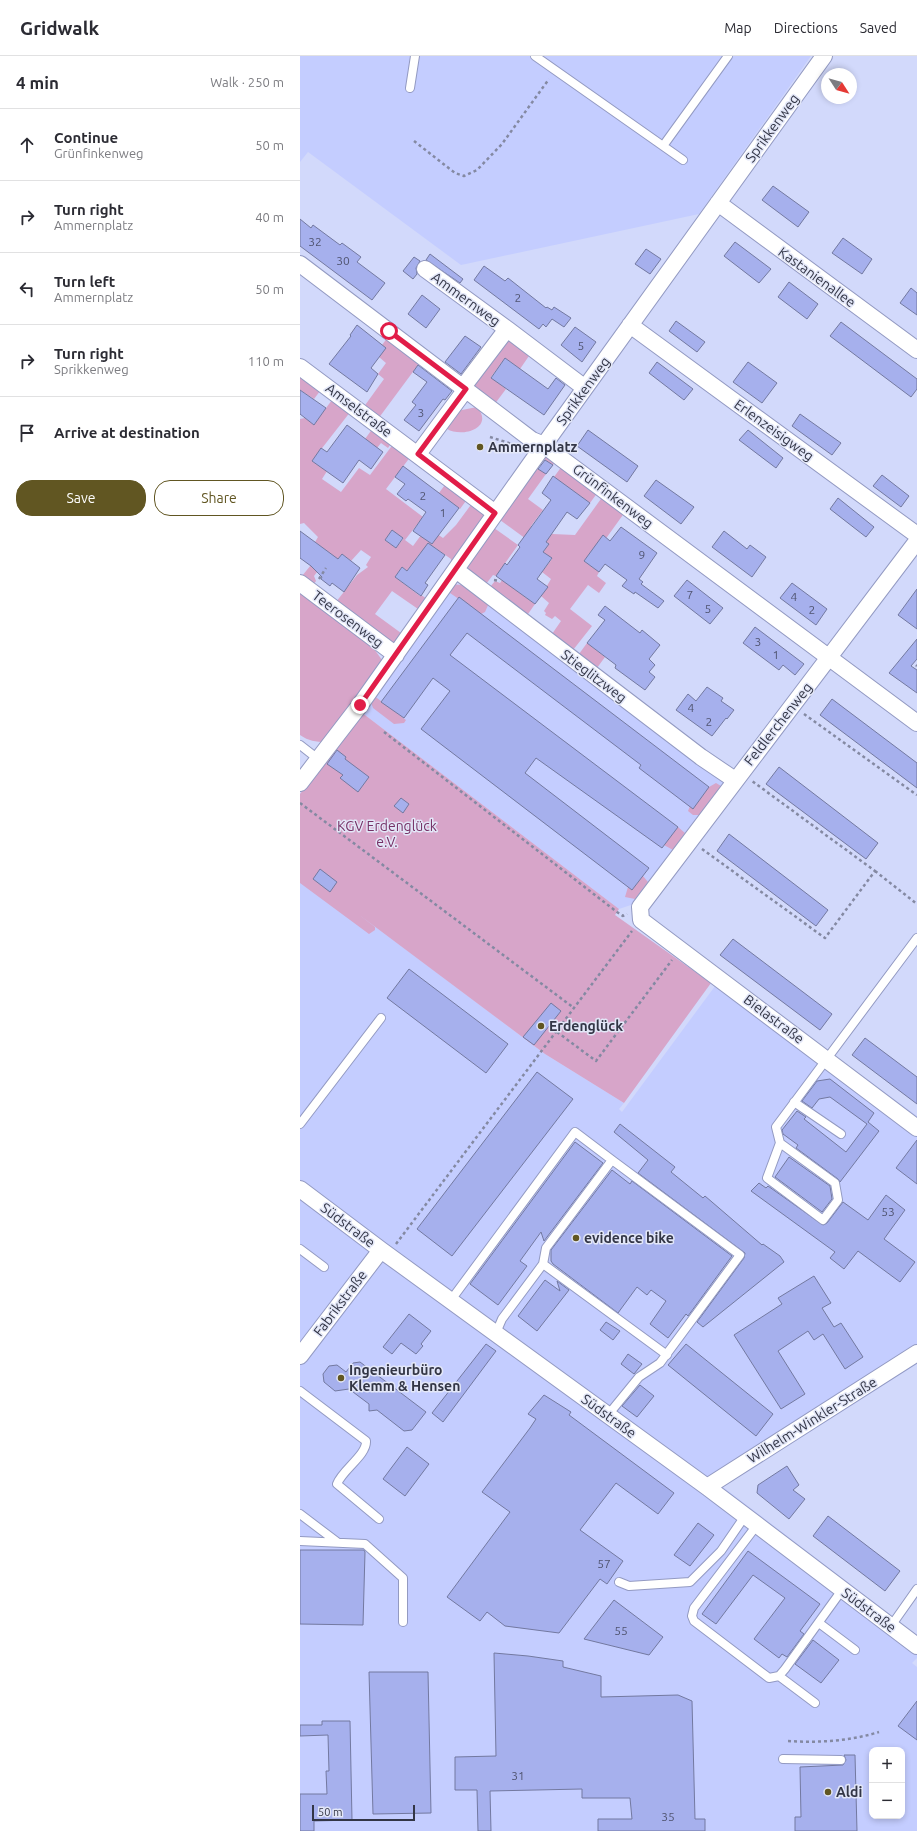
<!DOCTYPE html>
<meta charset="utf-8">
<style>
body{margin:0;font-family:Ubuntu,sans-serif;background:#f7f7f7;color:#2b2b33}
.controls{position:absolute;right:12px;bottom:12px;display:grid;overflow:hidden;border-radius:8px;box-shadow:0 2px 6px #0003}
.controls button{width:36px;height:36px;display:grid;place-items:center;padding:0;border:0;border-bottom:1px solid #e1e1e2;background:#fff;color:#2b2b33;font:20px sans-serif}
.compass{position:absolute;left:521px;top:12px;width:36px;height:36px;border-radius:50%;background:#fff;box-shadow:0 2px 6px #0003;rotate:126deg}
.scale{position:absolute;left:12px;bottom:10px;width:103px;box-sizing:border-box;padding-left:4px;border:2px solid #333646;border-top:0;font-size:11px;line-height:14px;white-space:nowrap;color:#333646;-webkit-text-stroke:3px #e3e7f8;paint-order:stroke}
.stop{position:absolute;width:12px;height:12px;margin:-9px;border:3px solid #e11d48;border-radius:50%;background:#fff}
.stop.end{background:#e11d48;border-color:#fff;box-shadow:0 1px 4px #0008}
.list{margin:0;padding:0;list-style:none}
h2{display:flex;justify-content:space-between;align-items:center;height:52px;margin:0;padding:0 16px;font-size:17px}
h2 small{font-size:13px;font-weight:400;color:#7c7c81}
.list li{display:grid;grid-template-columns:26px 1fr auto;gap:12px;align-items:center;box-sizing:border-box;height:72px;padding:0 16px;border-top:1px solid #e1e1e2}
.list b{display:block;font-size:15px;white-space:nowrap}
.list p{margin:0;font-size:13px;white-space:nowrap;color:#7c7c81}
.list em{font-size:13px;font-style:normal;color:#7c7c81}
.actions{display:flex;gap:8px;padding:12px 16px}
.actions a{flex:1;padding:9px 0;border:1px solid #615622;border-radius:16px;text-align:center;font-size:14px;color:#615622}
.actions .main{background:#615622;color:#fff}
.icon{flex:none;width:22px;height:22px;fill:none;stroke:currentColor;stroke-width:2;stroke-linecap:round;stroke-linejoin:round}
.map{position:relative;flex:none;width:617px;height:1775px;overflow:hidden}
header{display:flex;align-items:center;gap:24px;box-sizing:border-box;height:56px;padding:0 20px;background:#fff;border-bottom:1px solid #e1e1e2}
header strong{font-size:19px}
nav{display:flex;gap:22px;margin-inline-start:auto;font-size:14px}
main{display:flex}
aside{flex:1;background:#fff}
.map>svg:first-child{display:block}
.built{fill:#c4cdff;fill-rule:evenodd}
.green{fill:#d7a5c9;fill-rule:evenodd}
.building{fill:#a6b0ed;stroke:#7379a0}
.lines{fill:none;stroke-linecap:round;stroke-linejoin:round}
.service-casing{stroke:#939ac2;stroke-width:10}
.minor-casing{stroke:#939ac2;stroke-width:18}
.path{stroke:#8489a2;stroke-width:2.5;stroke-dasharray:3 3;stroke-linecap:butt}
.service{stroke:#fff;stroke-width:8}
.minor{stroke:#fff;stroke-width:16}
.route{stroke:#e11d48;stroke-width:5}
.poi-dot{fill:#615622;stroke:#e3e7f8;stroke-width:1.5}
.labels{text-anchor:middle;stroke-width:3;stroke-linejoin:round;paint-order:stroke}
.number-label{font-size:12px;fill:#505470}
.street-label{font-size:14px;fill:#333646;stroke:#e3e7f8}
.poi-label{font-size:14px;font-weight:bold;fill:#333646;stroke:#e3e7f8;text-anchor:start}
.park-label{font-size:14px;fill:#763166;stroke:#e3e7f8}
</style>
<header>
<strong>Gridwalk</strong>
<nav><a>Map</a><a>Directions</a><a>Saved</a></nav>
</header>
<main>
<aside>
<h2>4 min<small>Walk · 250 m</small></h2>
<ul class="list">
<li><svg class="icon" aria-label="ahead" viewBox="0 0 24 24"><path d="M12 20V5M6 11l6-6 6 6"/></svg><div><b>Continue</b><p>Grünfinkenweg</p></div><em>50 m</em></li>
<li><svg class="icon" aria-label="right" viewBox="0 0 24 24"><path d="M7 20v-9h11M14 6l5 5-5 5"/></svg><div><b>Turn right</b><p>Ammernplatz</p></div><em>40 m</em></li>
<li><svg class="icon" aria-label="left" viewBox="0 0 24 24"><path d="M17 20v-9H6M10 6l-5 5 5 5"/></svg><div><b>Turn left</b><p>Ammernplatz</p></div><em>50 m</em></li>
<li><svg class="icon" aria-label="right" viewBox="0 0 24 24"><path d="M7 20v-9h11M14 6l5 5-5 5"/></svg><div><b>Turn right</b><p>Sprikkenweg</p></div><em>110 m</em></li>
<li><svg class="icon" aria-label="arrive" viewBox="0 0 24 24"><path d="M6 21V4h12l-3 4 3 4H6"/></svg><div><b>Arrive at destination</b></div></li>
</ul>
<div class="actions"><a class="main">Save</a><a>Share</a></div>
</aside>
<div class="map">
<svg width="617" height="1775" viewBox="0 0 617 1775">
<rect width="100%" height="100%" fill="#d2d9fb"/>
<path class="built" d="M0,0H511L399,158L161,209L8,96L0,106Z
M152,528L161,529L175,536L423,723V727L331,849L319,853L61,656Z
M0,814L245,998L324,1047L319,1053L322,1056L424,918L617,1060V1308L423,1431L617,1579V1602L612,1607L617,1611V1775H0ZM572,1694H602V1760H572Z"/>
<path class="green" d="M88,281L121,305L78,363L63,352L84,323L78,318L86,307L79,301L82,289Z
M206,281L231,297L220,313L205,302L191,321L206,333L194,349L170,330Z
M0,317L20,335L14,343L0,334Z
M32,344L51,355L12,405L22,412H29L22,423L41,436L59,412L70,419L94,387L111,400L86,433L123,461L105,484L113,490L127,471L143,482L156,469L173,446L188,460L151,506V503L134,491L126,501L120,497L107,515L102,511L95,521L120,540L121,539L129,544L97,590L36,546L57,519L68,511L66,509L71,501L61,494L51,505L42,498L37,504L30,499L14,520L16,525L13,529L2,520L24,493L15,486L18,481L4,467L0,468V363L5,362L14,368ZM92,474L103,483L96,492L85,484ZM92,535L118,553L101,577L75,558Z
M177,351C195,372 162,382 147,373L146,369L157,355Z
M73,372L92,386L88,392L81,387L77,392L65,383Z
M245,399L256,405L253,409L244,403L237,412L246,418L228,443L243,454L231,470C244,480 260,478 275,479L303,440L325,456L297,495L293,493L284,505L299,516L297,520L306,527L299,537L288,529L270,553L292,570L273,594L252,578L261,565L255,560L252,563L245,559L246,557L244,555L249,547L241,540L251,523L242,516L252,503L243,496L249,488L243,483L237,491L200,464Z
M262,410L298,436L290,447L254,421Z
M147,426L168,442L160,453L139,437Z
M194,472L218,489L196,520L193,519L186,528L175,520L166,509Z
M202,524L235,548L228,558H226L190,531L195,525L200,527Z
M152,528L161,529L189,547L185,556L181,558L147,535Z
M0,533L67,583L82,604L26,686C15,686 9,685 0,679Z
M287,587L305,601L297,612L279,598Z
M73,639L106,664L104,667L94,668L73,652L70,643Z
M61,656L319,853L315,859L411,927L324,1047L245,998L58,858L75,871V874L69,878L0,827V738Z
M416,727L421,730L399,759H393L388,755L390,750L393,752L409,731Z
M378,771L385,777L373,794L364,789Z
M343,820L348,826L335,843L325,841L328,831L332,834Z"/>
<path class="building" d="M473,130L509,156L498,171L462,144Z
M0,163L11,172L13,169L40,189L42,187L61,201L57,206L85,227L72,244L0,190Z
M543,182L572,203L562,218L532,197Z
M435,186L471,213L459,227L424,200Z
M346,193L361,203L350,218L335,208Z
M130,198L163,223L160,227L126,204Z
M114,201L120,205L116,212L117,218L113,223L103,215Z
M184,210L205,225L208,222L246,252L247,251L252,254L254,251L271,262L264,271L252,263L246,271L243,268L239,273L174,224Z
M489,226L518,248L507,263L478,241Z
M611,232L617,237V259L600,247Z
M122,239L140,253L126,272L108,258Z
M376,265L405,286L397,296L369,275Z
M541,266L617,323V333L611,341L530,280Z
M57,269L86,292L71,312L78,318L67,336L29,308L51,280L50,279Z
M275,271L296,286L282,306L261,289Z
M165,280L181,291L161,318L145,306Z
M205,302L248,333L256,322L265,329L244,359L191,322Z
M357,306L393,333L384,344L349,317Z
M448,306L477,327L462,347L433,326Z
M118,309L152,335L145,344L143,343L119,375L104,364L116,349L112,346L127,326L113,316Z
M0,334L26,352L14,369L0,358Z
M500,358L541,387L532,399L492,370Z
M47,369L83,396L71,413L59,404L43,427L12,405L21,392L27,396Z
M288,374L338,410L327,426L277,390Z
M448,374L483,402L476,412L439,384Z
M245,404L253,409L246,418L238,413Z
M103,410L159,452L132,488L113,475L126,456L108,443L106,445L97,438L105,428L95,421Z
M582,419L609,440L601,451L573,430Z
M253,420L290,447L277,463L267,456L246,486L249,488L243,496L252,502L237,523L248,531L235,548L196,520L205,507L207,509L220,491L218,489L251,444L242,437Z
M356,424L394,451L381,468L344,440Z
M538,442L574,471L566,481L530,453Z
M321,471L357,497L339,523L343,526L341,528L364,545L358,552L335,536L334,538L322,530L327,524L305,508L299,516L284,505L303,479L310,485Z
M92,474L103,482L96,492L85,484Z
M0,475L38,503L42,498L60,512L44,536L32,527L30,530L21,523L22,521L11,510L0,502Z
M424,475L447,493L450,489L466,501L452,521L412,491Z
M128,487L145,499L125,527L128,529L121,540L95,521L102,511L107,515Z
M387,524L423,552L410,568L374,540Z
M492,527L527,553L516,569L480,542Z
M617,533V573L598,559Z
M159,541L409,731L393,753L339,712L341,709L167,577L150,599L378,771L362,792L236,702L225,717L349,812L332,834L121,673L150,635L133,622L104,662L81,646Z
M305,550L340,577L342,574L360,589L349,603L355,609L349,616L355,621L345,634L315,612L316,609L287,587L305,564L298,559Z
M455,571L504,608L495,619L483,609L479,614L443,587Z
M617,583V603L611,610L617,614V637L589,617Z
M407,631L423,642L421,645L434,654L427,663L426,662L412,680L376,654L388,638L396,645Z
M532,643L617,707V732L520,659Z
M37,694L46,701L45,703L69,721L58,736L40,722L43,719L27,708Z
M479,711L578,787L566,803L466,728Z
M101,742L109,748L103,757L94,750Z
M429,778L528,854L516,870L417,795Z
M20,813L37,826L30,836L13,823Z
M433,883L532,958L520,974L420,899Z
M109,913L208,988L186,1017L87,942Z
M251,947L261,955L234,989L223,981Z
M565,982L617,1021V1048L552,999Z
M237,1016L273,1043L152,1200L117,1173Z
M530,1023L574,1057L568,1066L579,1075L540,1126L538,1123L496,1092L498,1089L483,1078L482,1074L497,1055L506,1061L504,1063L546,1096L567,1068L530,1041L519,1043L512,1052L502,1045L517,1025Z
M320,1068L375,1111L371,1116L403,1142L405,1140L462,1189L463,1188L480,1200L484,1206L403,1271L397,1266L444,1202L445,1197L338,1117L348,1104L314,1076Z
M617,1084V1128L596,1112Z
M275,1086L303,1107L244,1185L241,1176L220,1205L227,1210L198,1249L170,1228Z
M489,1101L530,1130L532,1143L522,1156L475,1121Z
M312,1114L330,1128L332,1125L432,1200L388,1260L386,1258L368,1282L350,1268L366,1245L351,1234L347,1239L337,1231L318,1257L253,1208L251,1205V1194Z
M459,1127L466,1132L468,1130L523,1169L527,1167L543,1146L568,1164L586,1139L605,1154L584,1183L615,1206L600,1226L558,1195L544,1213L530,1202L535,1196L451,1135Z
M514,1220L531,1247L522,1252L534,1271L541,1267L563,1301L545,1313L523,1278L514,1284L508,1275L478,1295L505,1338L481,1353L434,1279L482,1248L478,1242Z
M245,1224L260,1235L257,1225L269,1234L237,1275L218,1260Z
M109,1258L131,1275L121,1288L123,1290L116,1298L101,1287L92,1298L83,1291Z
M306,1266L320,1275L313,1284L300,1274Z
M186,1288L196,1295L143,1366L132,1357Z
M386,1288L473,1358L456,1380L368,1309Z
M328,1298L342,1308L334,1318L321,1308Z
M60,1306L126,1356L112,1374L104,1375L77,1354L69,1355V1348L49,1333L35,1335L24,1326L23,1318L29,1310L37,1309L46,1316L53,1307Z
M340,1329L354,1340L337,1361L322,1350Z
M244,1339L271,1356L269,1359L374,1437L358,1458L316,1427L280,1474L323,1505L307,1528L300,1523L259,1577L205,1570L187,1556L180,1565L147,1541L210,1456L182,1436L230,1372L236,1363L228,1358Z
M107,1391L129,1408L105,1440L83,1423Z
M487,1410L499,1429L493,1434L505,1443L489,1463L457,1437L458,1429Z
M528,1460L600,1515L585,1535L513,1480Z
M398,1467L414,1479L390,1510L374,1499Z
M0,1494H64L65,1496L63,1569L0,1568Z
M448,1495L520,1548L500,1575L504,1578L487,1601L482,1598L479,1602L454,1583L485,1542L453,1519L416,1568L402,1558Z
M314,1544L363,1581L349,1599L284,1583Z
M513,1584L539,1604L521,1627L495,1608Z
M194,1597L228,1600L263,1605V1611L301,1620V1641L378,1639L392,1645L395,1763H405V1775H298V1763H332L330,1742H282V1733L190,1735L191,1775H178L177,1734H155V1701L196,1700Z
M69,1616H128L131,1757L73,1758Z
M617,1645V1684L598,1670Z
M22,1665H50L52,1764L14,1765V1775H0V1738H27L26,1715H29L28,1679L0,1680V1669H22Z
M544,1699H555L557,1775H495V1761H501L500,1711L543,1709L546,1704Z"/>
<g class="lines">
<defs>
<path id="service" d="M235,0L383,104
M110,32L115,0
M363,90L428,0
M0,689L18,703
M494,1046L541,1078
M0,1068L81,962
M480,1087L467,1122L523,1164L538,1144L535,1127L480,1087L476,1071L617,882
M0,1193L24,1211
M243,1208L367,1299
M151,1244L275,1076L312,1104L246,1192L243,1208L202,1263L196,1277
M0,1335L66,1385C67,1399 42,1414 37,1428L79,1463
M308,1359L339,1321L360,1307L440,1199L312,1104
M0,1458L37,1486
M457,1469L394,1552L392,1560L394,1565L469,1622L479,1620L485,1613L542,1534
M0,1485L65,1488L103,1522V1566
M319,1526L329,1530L390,1526L421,1495L445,1460
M519,1567L555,1594
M591,1570L617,1533
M479,1620L515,1647
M483,1703L541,1704"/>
<path id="minor" d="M418,147L617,294
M0,208L232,384L244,389L262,403L617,667
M125,213L207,273
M330,269L617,479
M0,311L195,457
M163,331L207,273L285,332
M118,398L166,333
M617,485L340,851L341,864L617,1072
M156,514L401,701L435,724
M0,527L96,599
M0,727L60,649L231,407L524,0
M0,1133L81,1194L407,1431L617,1590
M0,1300L81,1194
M407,1431L617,1297"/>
</defs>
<use href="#service" class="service-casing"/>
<use href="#minor" class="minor-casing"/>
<path class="path" d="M114,85L155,117L164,120L177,114L202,88L249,23
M190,381L212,388
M19,523L26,512
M194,524L200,525
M616,609L617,610
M504,658L617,739
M84,676L317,856L323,860L327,858
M0,747L274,952
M402,793L525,882L575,815L452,725
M575,815L617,848
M257,976L296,1005L372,904
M96,1188L332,875
M488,1685C519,1687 550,1685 579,1676"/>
<use href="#service" class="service"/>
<use href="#minor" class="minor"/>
</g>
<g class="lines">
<path class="route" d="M60,649L195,457L118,398L166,333L89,275"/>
</g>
<g class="poi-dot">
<circle cx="180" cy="391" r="4"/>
<circle cx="241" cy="970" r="4"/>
<circle cx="276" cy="1182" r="4"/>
<circle cx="41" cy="1322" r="4"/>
<circle cx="528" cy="1736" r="4"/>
</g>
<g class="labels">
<g class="number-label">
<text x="15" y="190">32</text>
<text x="43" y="209">30</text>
<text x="218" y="246">2</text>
<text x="281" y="294">5</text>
<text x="121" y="361">3</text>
<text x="123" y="444">2</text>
<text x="143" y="461">1</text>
<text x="342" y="503">9</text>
<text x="390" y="543">7</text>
<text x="494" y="545">4</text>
<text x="408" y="557">5</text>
<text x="512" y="558">2</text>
<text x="458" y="590">3</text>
<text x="476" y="603">1</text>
<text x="391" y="656">4</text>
<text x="409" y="670">2</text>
<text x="588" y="1160">53</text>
<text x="304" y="1512">57</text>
<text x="321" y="1579">55</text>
<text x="218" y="1724">31</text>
<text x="368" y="1765">35</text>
</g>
<g class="street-label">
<text transform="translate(472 72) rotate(-54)" y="5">Sprikkenweg</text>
<text transform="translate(517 221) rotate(36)" y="5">Kastanienallee</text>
<text transform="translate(166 243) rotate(36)" y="5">Ammernweg</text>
<text transform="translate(283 335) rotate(-54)" y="5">Sprikkenweg</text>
<text transform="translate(59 354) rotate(37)" y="5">Amselstraße</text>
<text transform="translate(474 374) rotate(36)" y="5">Erlenzeisigweg</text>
<text transform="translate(313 440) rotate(37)" y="5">Grünfinkenweg</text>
<text transform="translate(48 563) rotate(37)" y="5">Teerosenweg</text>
<text transform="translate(294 620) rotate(37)" y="5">Stieglitzweg</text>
<text transform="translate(478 668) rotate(-52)" y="5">Feldlerchenweg</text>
<text transform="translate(474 963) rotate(37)" y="5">Bielastraße</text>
<text transform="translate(48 1169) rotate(37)" y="5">Südstraße</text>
<text transform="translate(40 1247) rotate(-53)" y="5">Fabrikstraße</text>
<text transform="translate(309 1360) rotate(36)" y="5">Südstraße</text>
<text transform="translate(512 1364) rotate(-32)" y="5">Wilhelm-Winkler-Straße</text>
<text transform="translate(569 1554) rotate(37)" y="5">Südstraße</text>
</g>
<g class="poi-label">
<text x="188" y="396">Ammernplatz</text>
<text x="249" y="975">Erdenglück</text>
<text x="284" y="1187">evidence bike</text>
<text x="49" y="1319">Ingenieurbüro<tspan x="49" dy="16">Klemm &amp; Hensen</tspan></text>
<text x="536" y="1741">Aldi</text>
</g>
<g class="park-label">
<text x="87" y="775">KGV Erdenglück<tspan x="87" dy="16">e.V.</tspan></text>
</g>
</g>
</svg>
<div class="controls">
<button>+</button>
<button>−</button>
</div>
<svg class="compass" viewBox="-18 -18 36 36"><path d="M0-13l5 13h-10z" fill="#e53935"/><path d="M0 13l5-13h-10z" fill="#7c7c81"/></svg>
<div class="scale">50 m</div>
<div class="stop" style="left:89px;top:275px"></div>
<div class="stop end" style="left:60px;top:649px"></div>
</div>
</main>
